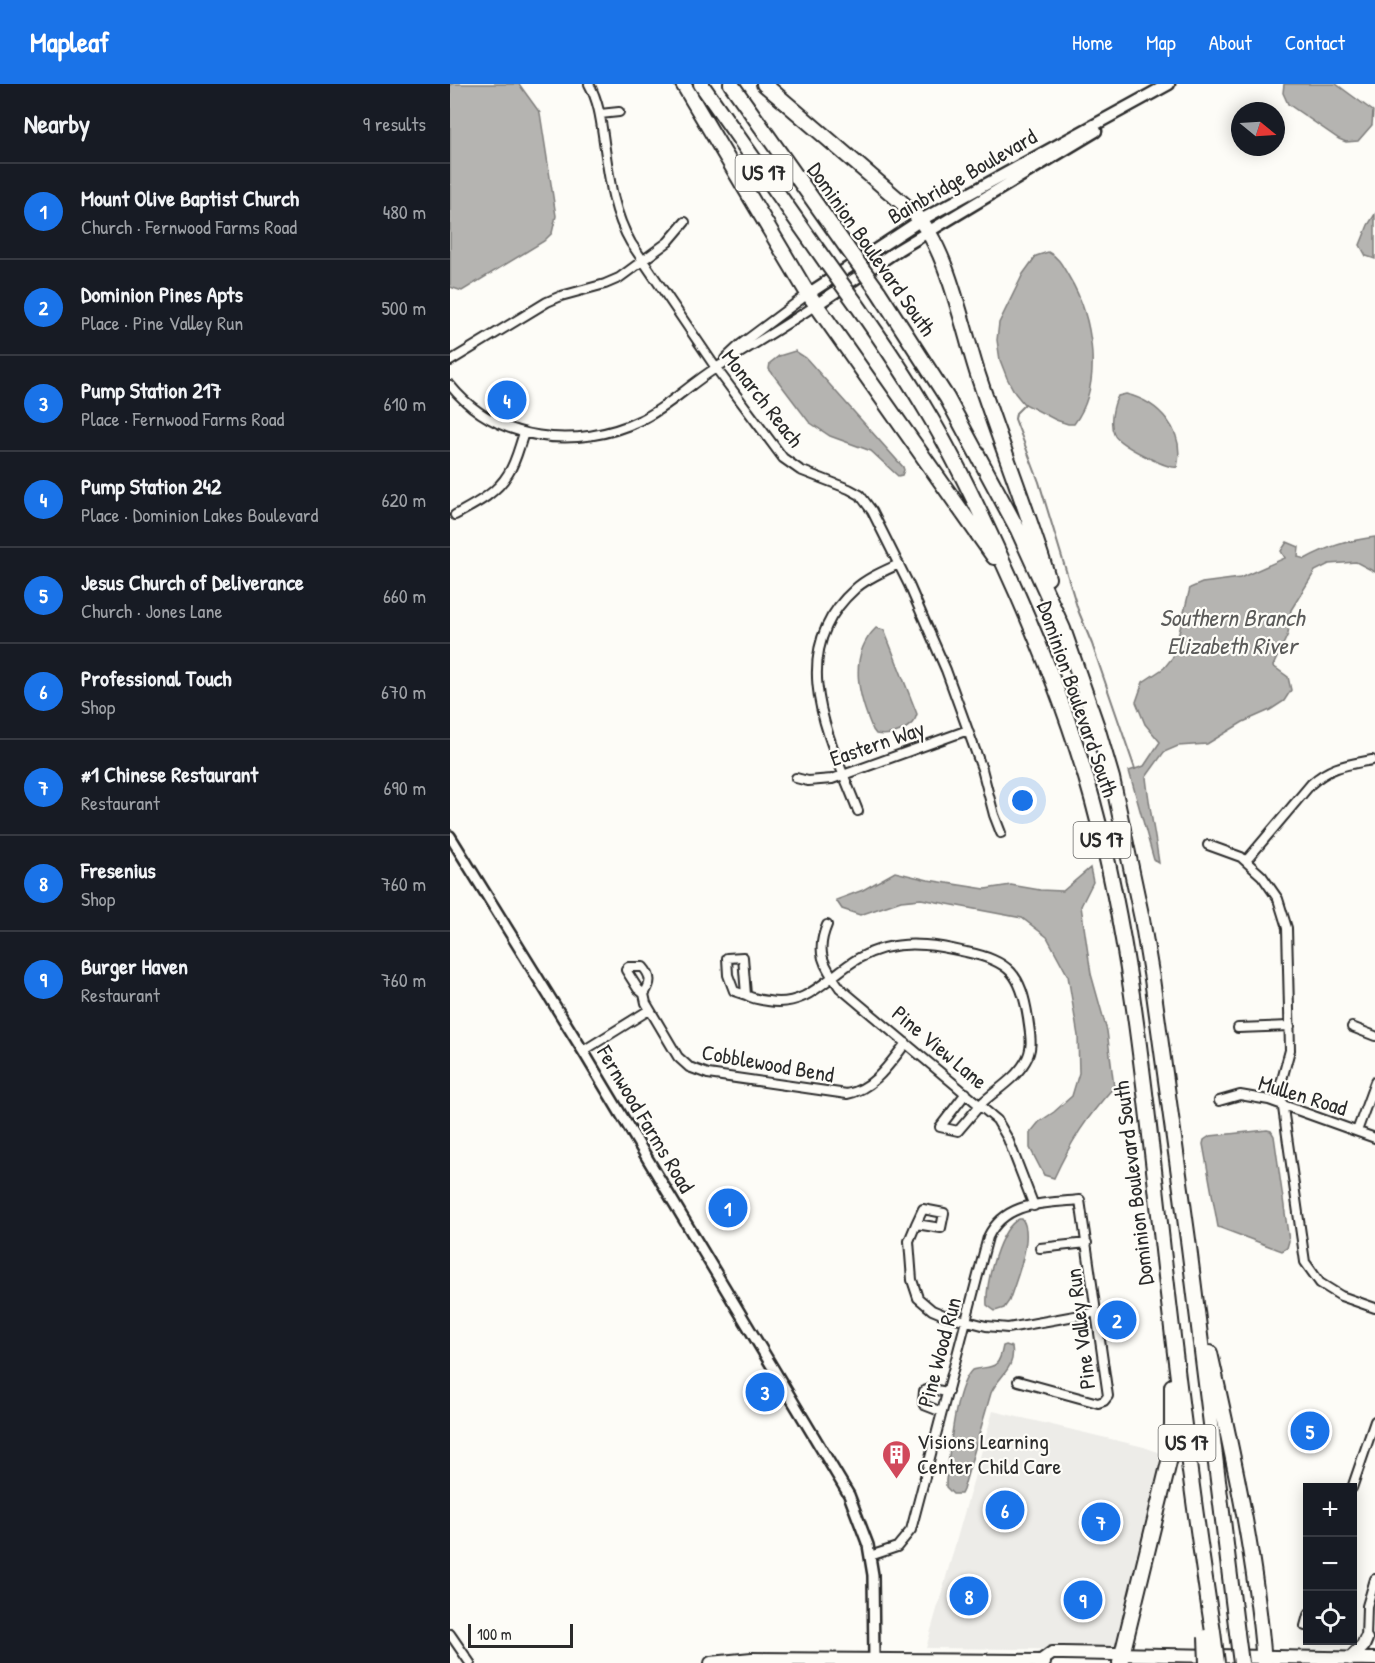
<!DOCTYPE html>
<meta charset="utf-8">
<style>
body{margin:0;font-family:"Patrick Hand",sans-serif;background:#20242c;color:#f1f3f6}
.controls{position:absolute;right:18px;bottom:18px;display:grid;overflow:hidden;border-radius:0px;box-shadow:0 3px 15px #0003}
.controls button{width:54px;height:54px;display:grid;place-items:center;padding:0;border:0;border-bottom:2px solid #363941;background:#171b24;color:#f1f3f6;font:30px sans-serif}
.compass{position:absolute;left:781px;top:18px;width:54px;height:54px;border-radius:50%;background:#171b24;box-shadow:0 3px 15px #0003;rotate:108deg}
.scale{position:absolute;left:18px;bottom:15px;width:105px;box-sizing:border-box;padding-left:6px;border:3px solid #2b2b2b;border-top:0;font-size:16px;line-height:21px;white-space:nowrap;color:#2b2b2b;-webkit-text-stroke:4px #fdfcf7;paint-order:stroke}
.you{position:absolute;left:573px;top:717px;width:21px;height:21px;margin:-15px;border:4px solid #fff;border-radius:50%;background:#1a73e8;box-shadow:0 0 0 9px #1a73e833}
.badge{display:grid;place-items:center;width:39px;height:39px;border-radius:50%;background:#1a73e8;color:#fff;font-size:20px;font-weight:700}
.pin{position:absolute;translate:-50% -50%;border:3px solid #fff;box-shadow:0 2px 6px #0006}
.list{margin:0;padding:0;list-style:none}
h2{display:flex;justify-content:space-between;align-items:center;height:78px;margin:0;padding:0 24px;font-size:26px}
h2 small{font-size:20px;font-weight:400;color:#9ea1a6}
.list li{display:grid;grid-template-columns:39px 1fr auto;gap:18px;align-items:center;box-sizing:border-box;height:96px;padding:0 24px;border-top:2px solid #363941}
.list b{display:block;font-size:22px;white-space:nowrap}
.list p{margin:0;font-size:20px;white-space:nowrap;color:#9ea1a6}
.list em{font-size:20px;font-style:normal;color:#9ea1a6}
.icon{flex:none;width:33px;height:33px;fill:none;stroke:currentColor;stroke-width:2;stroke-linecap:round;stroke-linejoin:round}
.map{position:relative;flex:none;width:925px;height:1579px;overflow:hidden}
header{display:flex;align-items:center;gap:36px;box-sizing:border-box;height:84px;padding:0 30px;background:#1a73e8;color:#fff}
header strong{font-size:28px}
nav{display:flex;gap:33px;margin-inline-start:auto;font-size:21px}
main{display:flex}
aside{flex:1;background:#171b24}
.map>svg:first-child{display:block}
.built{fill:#edece8}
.water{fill:#b5b4b1;stroke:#7e7d7b;stroke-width:1.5}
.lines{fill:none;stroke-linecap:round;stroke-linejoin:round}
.stream{stroke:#7e7d7b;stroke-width:2}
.minor-casing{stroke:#2b2b2b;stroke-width:12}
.tertiary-casing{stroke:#2b2b2b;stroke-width:14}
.secondary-casing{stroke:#2b2b2b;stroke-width:15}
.primary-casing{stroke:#2b2b2b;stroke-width:16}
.motorway-casing{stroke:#2b2b2b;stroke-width:18}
.minor{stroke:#fdfcf7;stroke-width:8}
.tertiary{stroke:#fdfcf7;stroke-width:9}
.secondary{stroke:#fdfcf7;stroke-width:10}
.primary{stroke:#fdfcf7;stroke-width:12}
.motorway{stroke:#fdfcf7;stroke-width:14}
.motorway-bridge-casing{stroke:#2b2b2b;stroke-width:18;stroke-linecap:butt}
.motorway-bridge{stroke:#fdfcf7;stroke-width:14}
.labels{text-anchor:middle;stroke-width:4.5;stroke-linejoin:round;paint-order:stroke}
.shield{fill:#fdfcf7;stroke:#6a6a68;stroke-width:1.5}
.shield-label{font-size:21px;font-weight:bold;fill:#2b2b2b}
.street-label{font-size:22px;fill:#2b2b2b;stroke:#fdfcf7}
.poi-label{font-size:22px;fill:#2b2b2b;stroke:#fdfcf7;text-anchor:start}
.water-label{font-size:24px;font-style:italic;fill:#5b5b5a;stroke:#fdfcf7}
</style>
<header>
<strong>Mapleaf</strong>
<nav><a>Home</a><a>Map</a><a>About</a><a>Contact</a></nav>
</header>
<main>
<aside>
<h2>Nearby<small>9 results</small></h2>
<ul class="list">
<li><span class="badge">1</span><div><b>Mount Olive Baptist Church</b><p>Church · Fernwood Farms Road</p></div><em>480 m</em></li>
<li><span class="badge">2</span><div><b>Dominion Pines Apts</b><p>Place · Pine Valley Run</p></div><em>500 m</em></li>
<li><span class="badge">3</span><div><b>Pump Station 217</b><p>Place · Fernwood Farms Road</p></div><em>610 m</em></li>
<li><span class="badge">4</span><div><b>Pump Station 242</b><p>Place · Dominion Lakes Boulevard</p></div><em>620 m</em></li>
<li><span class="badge">5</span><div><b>Jesus Church of Deliverance</b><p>Church · Jones Lane</p></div><em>660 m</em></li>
<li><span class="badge">6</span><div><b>Professional Touch</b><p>Shop</p></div><em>670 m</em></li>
<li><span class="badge">7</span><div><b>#1 Chinese Restaurant</b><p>Restaurant</p></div><em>690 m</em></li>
<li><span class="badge">8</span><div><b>Fresenius</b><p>Shop</p></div><em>760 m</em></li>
<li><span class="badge">9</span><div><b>Burger Haven</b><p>Restaurant</p></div><em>760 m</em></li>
</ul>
</aside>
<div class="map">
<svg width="925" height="1579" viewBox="0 0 925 1579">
<rect width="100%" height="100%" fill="#fdfcf7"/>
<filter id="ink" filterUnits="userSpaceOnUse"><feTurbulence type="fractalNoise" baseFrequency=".0167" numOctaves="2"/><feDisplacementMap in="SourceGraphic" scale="12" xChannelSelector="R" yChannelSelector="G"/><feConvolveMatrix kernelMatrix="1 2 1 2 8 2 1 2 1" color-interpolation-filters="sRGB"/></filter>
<g filter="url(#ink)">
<path class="built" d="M543,1327L694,1363L713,1370L695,1453L665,1566L476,1564Z"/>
<path class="water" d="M0,0H69L90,29L106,132L102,149L94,157L12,207L0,203Z
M834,0H886L923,27L922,41L908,57L896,58L889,55L838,20L833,9Z
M925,130V175L916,172L910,161L918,141Z
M598,168C609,173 613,183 619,193C643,233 654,300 624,340H618L606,336L573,319L565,309L557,294L550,276L547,256L549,239L573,190L586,172Z
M345,267L356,274L453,383L454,386L452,391L448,392L421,367L380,352L359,338L319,285L320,279L329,272Z
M676,310C709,318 736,347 727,383C717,385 667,360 664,350C659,340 663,321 668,312Z
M925,453V488L906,478L879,480L865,487L841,526L838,550L823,582L838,593L841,606L834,617L820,626L793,638L757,660L728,662L714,668L696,693C699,722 705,750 709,779L704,776L679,687L694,682L710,658L695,640L686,618L693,598L714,584L723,573L740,504L752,499L790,494L835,474L831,467L837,458L849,463L848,473L855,475C876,463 900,456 925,453Z
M426,544L434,546L467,630C464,645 440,653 426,650L423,646C409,614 397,572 426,544Z
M640,784L643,798L631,822L641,890L657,947L664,1003C637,1033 621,1057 604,1094L594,1091L580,1064V1049L589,1038L604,1028L622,1012L629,989L628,952L618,892L597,853L572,834L471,815L451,817L410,831L392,825L386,816L413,806L445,788L478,796L535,805L561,801L590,806L613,807Z
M817,1046L821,1047L824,1052L839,1157L837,1164L832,1167L768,1143L753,1060L754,1056L760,1052Z
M569,1135H572C585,1151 565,1199 559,1217L554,1224L545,1227L537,1221C535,1200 549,1144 569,1135Z
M556,1261L562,1263C566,1285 548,1292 541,1309L513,1406L511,1410H503L496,1403V1396C500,1370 504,1304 522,1286C542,1281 548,1288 553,1262Z"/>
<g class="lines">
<path class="stream" d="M575,320L566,329L565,335L589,398L628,526L642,560L685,685"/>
<defs>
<path id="minor" d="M139,0C149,18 151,37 154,58C159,93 163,128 181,159L266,284L333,374L350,386L399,405L410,411L422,427L459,501L496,586L532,685L544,731L551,749
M150,30L169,28
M275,275L291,260L358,210
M0,277L97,218L111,212L155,200L169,194L218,158L235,138
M0,301C46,358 127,367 191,336C218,323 240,300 266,284C299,263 333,243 366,221
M5,431C25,420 46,410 58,390C66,378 69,363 74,349
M346,694L358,697L382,695L518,646
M408,727C380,655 333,569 405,505C417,494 434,487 449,480
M758,761L791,773L812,792L828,815L837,844L840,966L830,1003L855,1178L870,1199L891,1212L925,1224
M796,777L861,700C881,682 897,681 922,676
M377,841C365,869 374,881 390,904L547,1036L558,1055L584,1122
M194,910L188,905L176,886L178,883H193C202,893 201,899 194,910L196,919L228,973L239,983L258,990L397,1010C424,1005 440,979 456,959
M296,911L284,907L278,891L277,874L293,873L296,911C303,915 310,916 318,917C358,924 377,892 409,874C429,863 453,859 475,861C489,862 503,865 516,868C560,877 571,890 578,934C580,950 584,964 575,978C565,995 546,1006 532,1019C524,1028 516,1038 508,1047L490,1043L516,1009
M902,943L925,952
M788,944L840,942
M133,967L199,926
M769,1017L790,1011L819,1016L925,1054
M907,1047L925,998
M466,1140L473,1125L494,1129L491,1144L466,1140L459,1157L462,1196L468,1214L482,1226L494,1231L536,1242L558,1244L647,1228
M590,1164L637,1159
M492,1328L474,1321L473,1318L474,1307L480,1305L498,1308
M902,1404L925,1337
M420,1472L447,1463L461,1446L538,1153C556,1116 595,1120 630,1116L658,1312L654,1317L648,1319L568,1297
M855,1542L858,1531
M0,1550L20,1579
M916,1555L917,1522L925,1495"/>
<path id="tertiary" d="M0,752L133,967L399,1411L418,1461L423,1491L424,1576"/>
<path id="secondary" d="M358,210L471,136L719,0
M366,221L448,166L646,47"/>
<path id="primary" d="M900,1575L913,1562L916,1555
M591,1577L602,1569H613L925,1575
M261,1579L302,1575L591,1577L594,1579"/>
<path id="motorway" d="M233,0L355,205L544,473
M251,0L376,178
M281,0L397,164
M314,0L464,129C498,163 513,247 529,294C551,361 578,427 598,494
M428,207L497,314L568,446L613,545L647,643L662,694L692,835L702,895L739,1163L787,1549
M407,221C431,255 455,290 476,326C505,374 529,425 552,476C588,554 620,634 643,718C680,855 694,998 710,1139C725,1276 742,1412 763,1548
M760,1269C783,1371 806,1474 814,1579
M670,1579L719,1378L722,1340V1302"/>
</defs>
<use href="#minor" class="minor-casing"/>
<use href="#tertiary" class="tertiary-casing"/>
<use href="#secondary" class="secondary-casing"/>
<use href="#primary" class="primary-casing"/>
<use href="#motorway" class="motorway-casing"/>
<use href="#minor" class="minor"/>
<use href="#tertiary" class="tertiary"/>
<use href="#secondary" class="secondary"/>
<use href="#primary" class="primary"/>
<use href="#motorway" class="motorway"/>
<defs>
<path id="motorway-bridge" d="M397,164L428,207
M376,178L407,221
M763,1548L767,1579
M787,1549L791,1579
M756,1553L757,1579"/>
</defs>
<use href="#motorway-bridge" class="motorway-bridge-casing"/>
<use href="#motorway-bridge" class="motorway-bridge"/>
</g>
</g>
<defs>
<symbol id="building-pin" viewBox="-11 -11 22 30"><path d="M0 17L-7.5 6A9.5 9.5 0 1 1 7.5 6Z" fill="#d1495b" stroke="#fdfcf7"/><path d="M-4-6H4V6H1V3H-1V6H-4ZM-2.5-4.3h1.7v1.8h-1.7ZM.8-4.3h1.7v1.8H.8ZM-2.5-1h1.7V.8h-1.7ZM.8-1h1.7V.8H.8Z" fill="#fff"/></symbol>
</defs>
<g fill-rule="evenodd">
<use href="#building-pin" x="430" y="1354" width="33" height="45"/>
</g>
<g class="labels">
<g class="shield">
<rect x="285.5" y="71" width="57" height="36" rx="4.5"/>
<rect x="623.5" y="738" width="57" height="36" rx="4.5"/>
<rect x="708.5" y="1341" width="57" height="36" rx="4.5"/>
</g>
<g class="shield-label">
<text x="314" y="96">US 17</text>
<text x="652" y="763">US 17</text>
<text x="737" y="1366">US 17</text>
</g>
<g class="street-label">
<text transform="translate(512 92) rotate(-30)" y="8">Bainbridge Boulevard</text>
<text transform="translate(422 165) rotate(55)" y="8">Dominion Boulevard South</text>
<text transform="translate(313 314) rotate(52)" y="8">Monarch Reach</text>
<text transform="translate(628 615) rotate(71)" y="8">Dominion Boulevard South</text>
<text transform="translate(427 659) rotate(-19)" y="8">Eastern Way</text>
<text transform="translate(490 963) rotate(40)" y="8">Pine View Lane</text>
<text transform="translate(318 979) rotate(10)" y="8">Cobblewood Bend</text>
<text transform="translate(853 1011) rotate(17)" y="8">Mullen Road</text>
<text transform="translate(196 1035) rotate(59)" y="8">Fernwood Farms Road</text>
<text transform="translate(683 1099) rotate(-97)" y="8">Dominion Boulevard South</text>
<text transform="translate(630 1245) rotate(-97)" y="8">Pine Valley Run</text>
<text transform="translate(489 1268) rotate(-75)" y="8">Pine Wood Run</text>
</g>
<g class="poi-label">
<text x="467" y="1365">Visions Learning<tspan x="467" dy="25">Center Child Care</tspan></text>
</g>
<g class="water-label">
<text x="782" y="542">Southern Branch<tspan x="782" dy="28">Elizabeth River</tspan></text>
</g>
</g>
</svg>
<div class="controls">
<button>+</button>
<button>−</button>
<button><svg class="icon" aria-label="locate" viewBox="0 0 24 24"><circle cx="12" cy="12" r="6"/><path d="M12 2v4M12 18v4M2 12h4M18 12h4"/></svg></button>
</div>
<svg class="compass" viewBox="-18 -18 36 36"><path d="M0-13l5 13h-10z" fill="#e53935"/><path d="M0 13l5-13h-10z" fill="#9ea1a6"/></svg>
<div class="scale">100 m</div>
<div class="you"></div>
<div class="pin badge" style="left:278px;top:1124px">1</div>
<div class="pin badge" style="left:667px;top:1236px">2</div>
<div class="pin badge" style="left:315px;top:1308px">3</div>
<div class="pin badge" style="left:57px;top:316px">4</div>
<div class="pin badge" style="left:860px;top:1347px">5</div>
<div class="pin badge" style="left:555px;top:1426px">6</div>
<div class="pin badge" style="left:651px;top:1438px">7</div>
<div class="pin badge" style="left:519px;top:1512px">8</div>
<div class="pin badge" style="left:633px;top:1516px">9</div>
</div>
</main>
